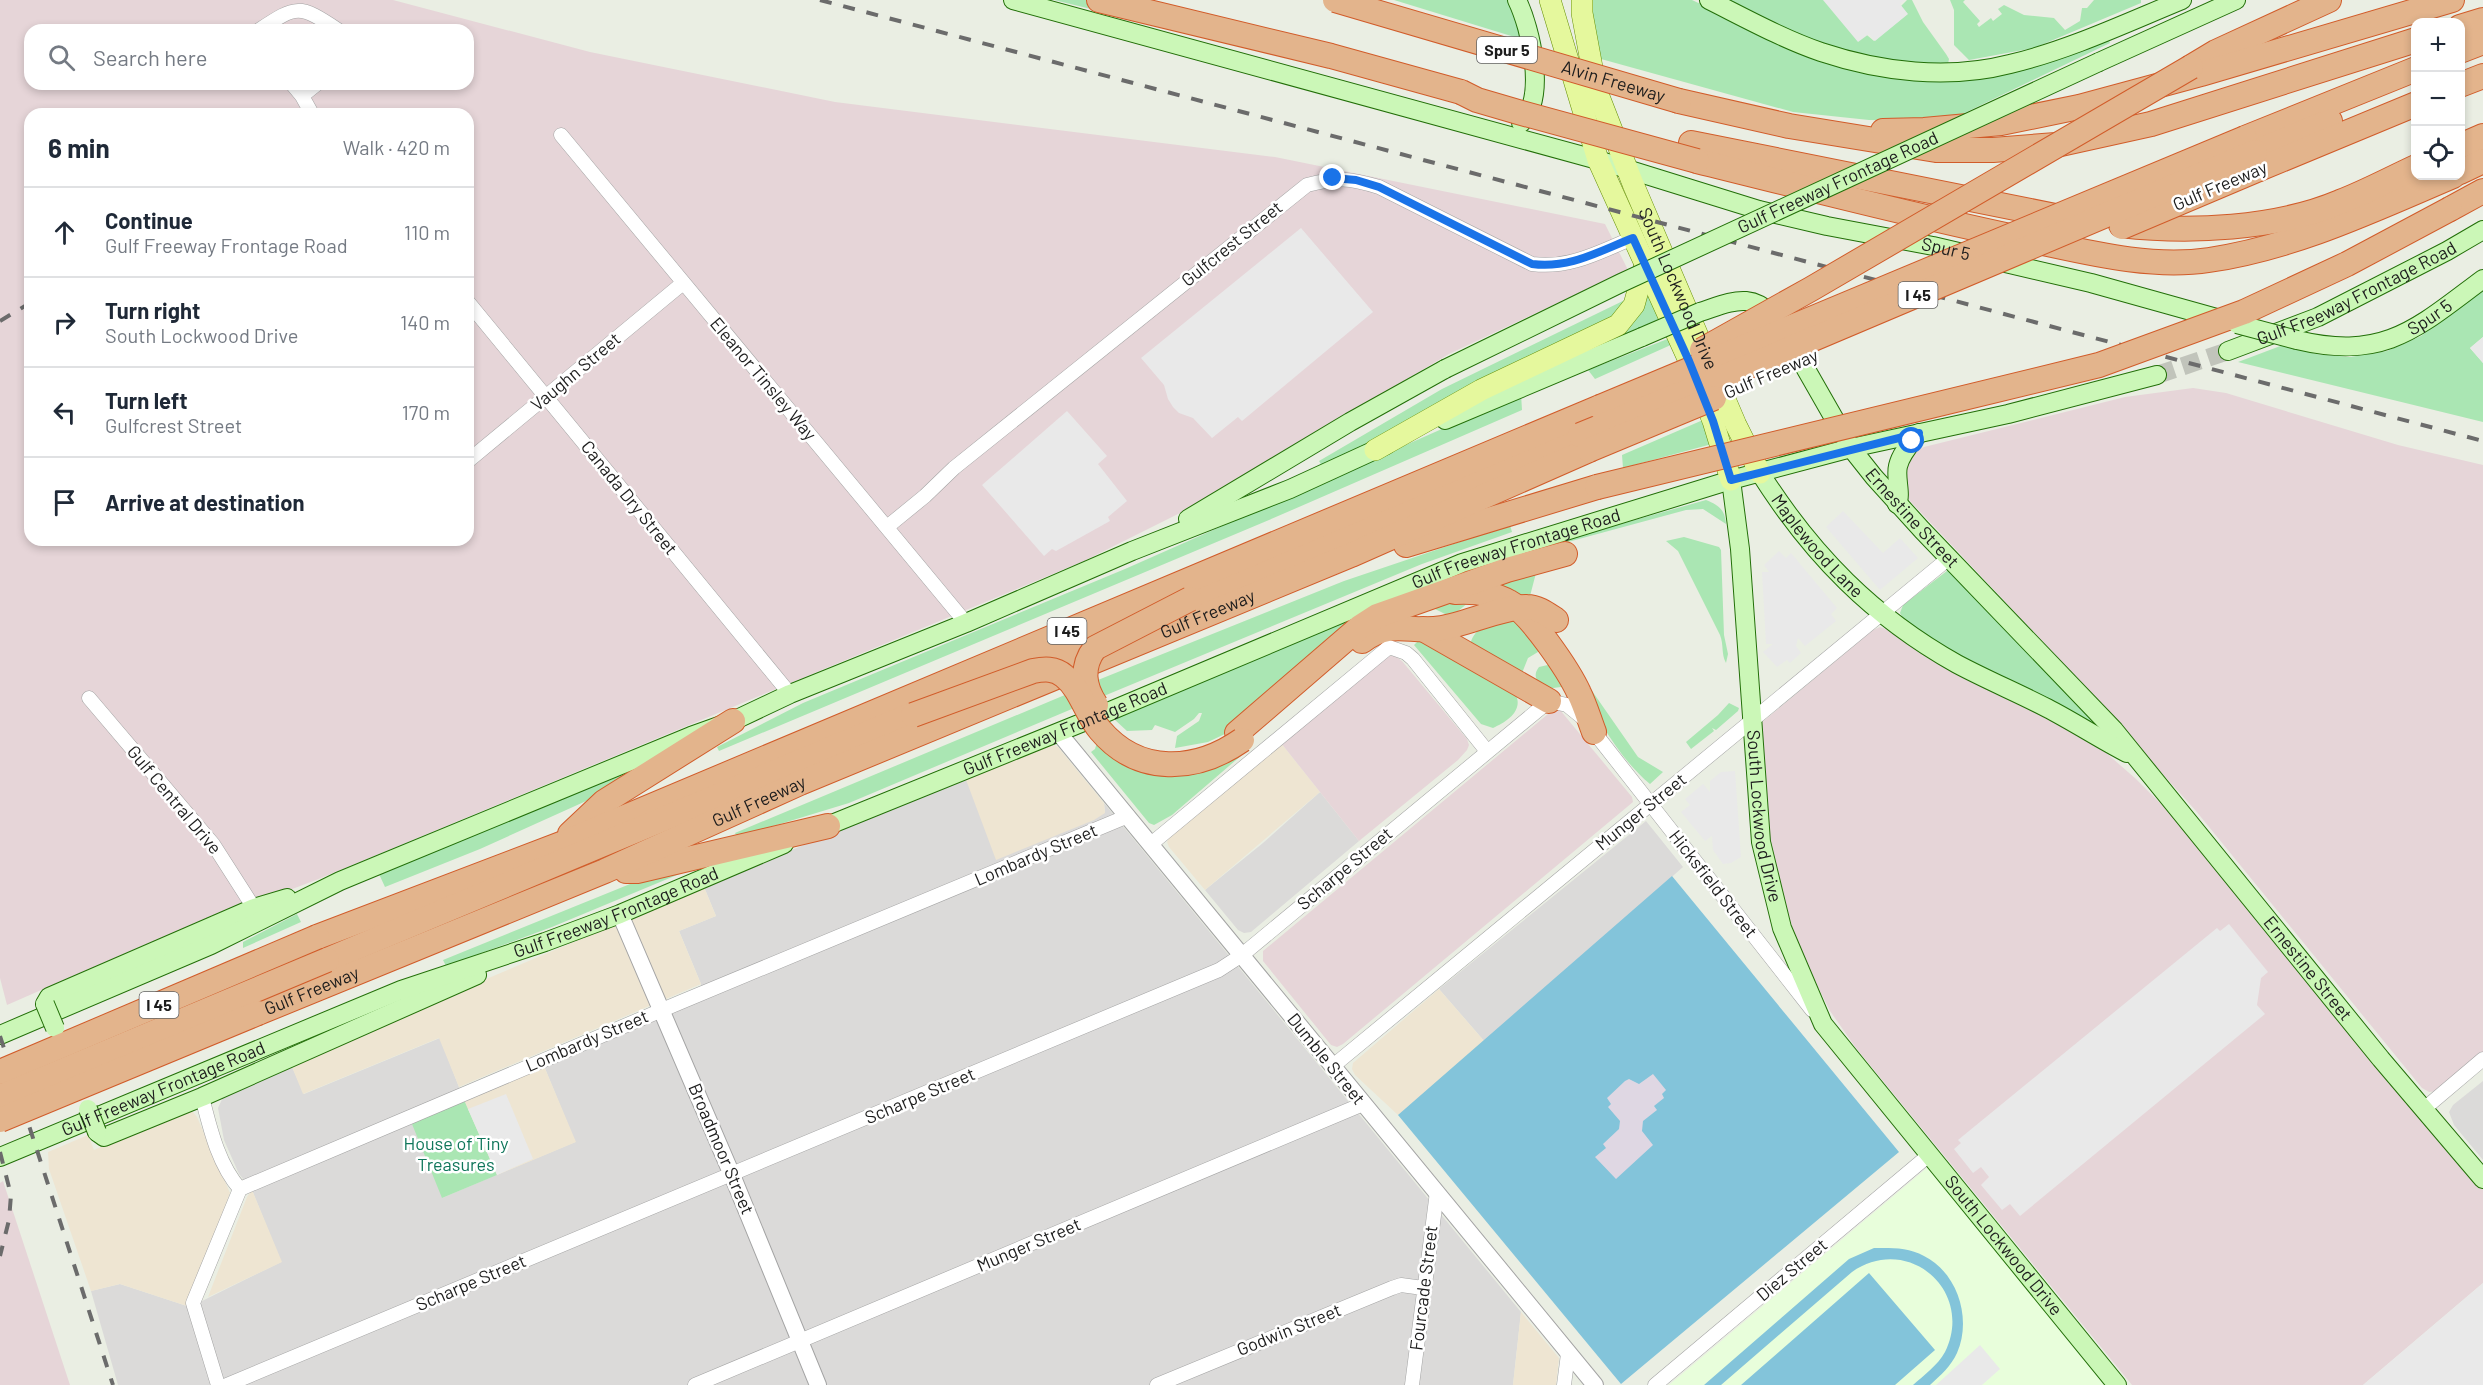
<!DOCTYPE html>
<meta charset="utf-8">
<style>
body{margin:0;font-family:Barlow,sans-serif;background:#f2f2f3;color:#1f2937}
.controls{position:absolute;right:18px;top:18px;display:grid;overflow:hidden;border-radius:12px;box-shadow:0 3px 9px #0003}
.controls button{width:54px;height:54px;display:grid;place-items:center;padding:0;border:0;border-bottom:2px solid #e0e1e3;background:#fff;color:#1f2937;font:30px sans-serif}
.stop{position:absolute;width:18px;height:18px;margin:-14px;border:4px solid #1a73e8;border-radius:50%;background:#fff}
.stop.end{background:#1a73e8;border-color:#fff;box-shadow:0 2px 6px #0008}
.list{margin:0;padding:0;list-style:none}
h2{display:flex;justify-content:space-between;align-items:center;height:78px;margin:0;padding:0 24px;font-size:26px}
h2 small{font-size:20px;font-weight:400;color:#747a83}
.list li{display:grid;grid-template-columns:39px 1fr auto;gap:18px;align-items:center;box-sizing:border-box;height:90px;padding:0 24px;border-top:2px solid #e0e1e3}
.list b{display:block;font-size:22px;white-space:nowrap}
.list p{margin:0;font-size:20px;white-space:nowrap;color:#747a83}
.list em{font-size:20px;font-style:normal;color:#747a83}
.icon{flex:none;width:33px;height:33px;fill:none;stroke:currentColor;stroke-width:2;stroke-linecap:round;stroke-linejoin:round}
.map{position:relative;flex:none;width:2483px;height:1385px;overflow:hidden}
.search{position:absolute;background:#fff;box-shadow:0 3px 9px #0003;left:24px;top:24px;width:450px;height:66px;display:flex;align-items:center;gap:15px;box-sizing:border-box;padding:0 21px;border-radius:18px;color:#747a83;font-size:22px}
.panel{position:absolute;background:#fff;box-shadow:0 3px 9px #0003;left:24px;top:108px;width:450px;height:438px;border-radius:18px}
.map>svg:first-child{display:block}
.residential{fill:#dbdad9}
.commercial{fill:#eee5d2}
.industrial{fill:#e6d5d8;fill-rule:evenodd}
.education{fill:#e8fedb}
.grass{fill:#aae6b3}
.pitch{fill:#83c4da}
.parking{fill:#e9e9e9}
.plaza{fill:#dfd7e3}
.lines{fill:none;stroke-linecap:round;stroke-linejoin:round}
.secondary-tunnel{stroke:#c1c4bb;stroke-width:18;stroke-dasharray:18 9;stroke-linecap:butt}
.minor-casing{stroke:#a4a4a4;stroke-width:15}
.tertiary-casing{stroke:#a4a4a4;stroke-width:18}
.secondary-casing{stroke:#226f08;stroke-width:20}
.primary-casing{stroke:#659005;stroke-width:22}
.motorway-casing{stroke:#d15c2a;stroke-width:26}
.minor{stroke:#fff;stroke-width:14}
.tertiary{stroke:#fff;stroke-width:16}
.secondary{stroke:#cbf7b7;stroke-width:18}
.primary{stroke:#e5f89d;stroke-width:21}
.motorway{stroke:#e3b48c;stroke-width:24}
.rail{stroke:#6b6b6b;stroke-width:4;stroke-dasharray:12 12;stroke-linecap:butt}
.secondary-bridge-casing{stroke:#226f08;stroke-width:20;stroke-linecap:butt}
.motorway-bridge-casing{stroke:#d15c2a;stroke-width:26;stroke-linecap:butt}
.secondary-bridge{stroke:#cbf7b7;stroke-width:18}
.motorway-bridge{stroke:#e3b48c;stroke-width:24}
.route{stroke:#1a73e8;stroke-width:8}
.labels{text-anchor:middle;stroke-width:5;stroke-linejoin:round;paint-order:stroke}
.shield{fill:#fff;stroke:#616161;stroke-width:1.5}
.shield-label{font-size:16px;font-weight:bold;fill:#1d1d1d}
.street-label{font-size:18px;fill:#1d1d1d;stroke:#fff}
.park-label{font-size:18px;fill:#0f765a;stroke:#fff}
</style>
<div class="map">
<svg width="2483" height="1385" viewBox="0 0 2483 1385">
<rect width="100%" height="100%" fill="#eaeee3"/>
<path class="residential" d="M965,777L1105,813L1104,803L1521,1312L1513,1385H118L91,1291L120,1284L190,1307L281,1262L252,1190L239,1174L224,1140L218,1108L225,1093L290,1062L304,1094L440,1038L464,1100L442,1198L575,1142L544,1066L701,1000V984L679,931L716,916L704,887Z
M1320,792L1359,841L1251,932L1244,933L1238,930L1205,890L1263,843Z
M1646,821L1683,867L1485,1042L1439,989Z
M2483,1081V1160L2454,1125L2449,1112L2453,1105Z"/>
<path class="commercial" d="M1281,743L1320,792L1205,890L1169,847L1167,842L1169,837Z
M1052,744L1058,747L1104,803L1105,813L1094,820L996,860L965,777Z
M704,887L716,916L679,931L701,984L459,1087L439,1038L303,1094L290,1062Z
M1439,989L1485,1042L1398,1115L1355,1075L1352,1069L1353,1063Z
M544,1066L576,1142L497,1175L464,1100Z
M185,1110L192,1111L197,1117L230,1193L190,1307L120,1284L91,1291L49,1169L48,1152L88,1135L94,1150Z
M252,1190L282,1262L208,1297L247,1197Z
M1521,1312L1559,1358L1556,1385H1513Z"/>
<path class="industrial" d="M0,0H393L590,52L835,102L1275,157L1605,224L1628,270L1449,354L1196,505L1084,561L316,880L144,945L7,1005L0,978ZM30,30H468V84H30ZM30,114H468V540H30Z
M2193,388L2226,393L2398,445L2483,465V1053L2438,1091L2429,1092L2422,1088L2196,811L2048,647L1910,501L1903,482L1905,468L1912,453L1924,447L2125,397Z
M1880,627L1892,631L1942,666L2017,701L2096,744L2136,779L2178,821L2483,1189V1283L2363,1385H2132L1856,1048L1830,1011L1802,955L1789,918L1767,832L1760,724L1873,630Z
M1386,656H1395L1402,661L1467,739L1469,745L1467,750L1458,760L1359,841L1281,743Z
M1554,709L1560,710L1632,797L1633,802L1343,1044L1337,1047L1331,1045L1263,961V951Z
M3,1181L70,1385H0V1183Z"/>
<path class="education" d="M1928,1167L2106,1385H1669Z"/>
<path class="grass" d="M1054,0H1103L1140,21Z
M1394,0H1511L1521,39Z
M1592,0H1692L1831,65L1861,73L1916,79L2108,38L2110,43L1950,120L1919,121L1869,120L1793,112L1601,59L1593,18Z
M1724,0H1825L1874,41L1906,15L1901,6L1907,0H1912L1923,22L1946,54L1949,59L1948,64C1916,64 1883,64 1852,55C1807,42 1765,20 1724,0Z
M1950,0H1965L1963,2L1980,21L1977,24L1979,27L1991,18L1993,21L2002,14L1998,9L2004,5L2024,15L2054,18L2065,30L2080,21L2082,8H2087L2094,0H2141V3L2034,48L1969,60L1954,45V10Z
M2483,289V337L2470,348L2483,363V422L2238,362L2283,345L2316,354L2350,357L2387,351L2421,336Z
M1646,290L1660,319L1615,338L1629,326Z
M1629,298L1616,319L1322,466L1319,461L1442,389Z
M1670,338L1673,344L1595,379L1588,370Z
M1521,394L1522,410L1269,520L719,751L717,747L803,703L1125,569Z
M1703,420L1712,444L1623,468L1622,455Z
M1706,500C1719,505 1725,510 1726,524L1703,509L1686,510L1542,549L1392,603L1227,733L1208,742L1175,748L1177,736L1199,721L1202,713H1199L1194,719L1175,732L1155,725L1152,730L1127,731L1114,719L1388,602L1535,548Z
M1510,525L1512,532L1422,564L1099,698L1093,682L1344,581Z
M1684,537L1719,547L1721,550L1724,635L1728,654L1726,663C1721,654 1724,645 1720,635L1678,551L1666,541Z
M1952,567L2107,734L2032,690L1975,665L1905,622L1900,613L1903,605Z
M1536,573L1530,596L1515,595L1496,585Z
M1469,602L1451,617L1431,607L1429,603Z
M1511,618L1543,649L1528,658L1522,673L1470,645C1475,624 1493,623 1511,618Z
M1419,640L1516,695C1523,711 1507,722 1493,728L1481,724L1414,645Z
M1552,664L1570,691L1561,687L1545,689C1537,682 1532,676 1539,667Z
M1590,688L1638,757L1663,772L1650,784C1623,762 1598,722 1585,691Z
M1072,692L1079,706L849,803L737,837L735,833Z
M1729,703L1739,708L1738,711L1716,730L1712,728L1714,731L1691,749L1686,742L1718,715Z
M1099,736L1125,757L1250,748L1172,815L1154,825L1149,823L1091,752L1095,749Z
M663,758L615,788L480,849L385,887L379,874Z
M689,870L552,927L446,966L443,960L635,882Z
M297,914L301,922L243,948V942Z
M464,1100L497,1175L442,1198L412,1124Z"/>
<path class="pitch" d="M1672,876L1899,1152L1621,1384L1398,1115Z
M1874,1248C1891,1248 1908,1247 1924,1256C1958,1273 1972,1319 1957,1353C1951,1366 1941,1375 1930,1385H1913C1923,1376 1938,1365 1945,1352C1975,1291 1908,1233 1852,1272L1721,1385H1704L1849,1259Z
M1869,1273L1935,1350L1895,1385H1741Z"/>
<path class="parking" d="M1823,0H1905L1900,4L1908,14L1875,41L1869,34L1858,42Z
M1301,228L1373,312L1242,421L1238,417L1212,438L1193,418L1179,413L1173,407L1168,399L1164,385L1141,358Z
M2483,337V363L2470,348Z
M1067,411L1107,456L1098,464L1127,501L1108,517L1110,521L1056,551L1052,549L1044,556L982,485Z
M1843,511L1883,553L1900,538L1918,558L1880,590L1826,527Z
M1779,551L1786,558L1791,553L1837,608L1831,614L1836,621L1805,646L1798,638L1796,646L1801,653L1790,663L1787,660L1777,667L1763,652L1773,644H1766L1762,572H1769L1764,565Z
M1735,771L1741,857L1731,863L1723,864L1713,850L1712,836L1705,841L1681,812L1690,805L1685,799L1703,784L1710,792V781L1721,772Z
M2229,924L2268,972L2261,978L2257,1005L2265,1014L2020,1216L2010,1204L2002,1210L1981,1185L1989,1177L1981,1167L1973,1173L1954,1149L1961,1143L1958,1140L2217,928L2220,931Z
M506,1094L533,1159L497,1175L468,1109Z
M2483,1283V1385H2363Z
M1980,1345L2000,1369L1982,1385H1936Z"/>
<path class="plaza" d="M1653,1074L1666,1090L1662,1094L1664,1098L1654,1106L1657,1110L1643,1121L1642,1131L1653,1145L1616,1179L1595,1157L1606,1148L1603,1144L1619,1129L1620,1121L1608,1107L1611,1104L1607,1098L1625,1081L1629,1079L1639,1084Z"/>
<g class="lines">
<path class="secondary-tunnel" d="M2157,375L2228,351"/>
<defs>
<path id="minor" d="M259,30C297,5 299,4 338,30
M292,84L302,96L317,84
M302,96L312,114
M561,135L966,623
M468,302L790,694
M468,461L683,283
M887,527L925,496L954,468L1307,185C1338,177 1349,178 1379,187L1532,264C1570,269 1599,252 1633,238
M89,698L213,844L254,908
M1151,844L1389,647L1406,653L1413,659L1486,750
M1333,1066L1949,558
M202,1097C210,1128 218,1164 240,1189
M2424,1109L2483,1059
M218,1385L193,1303L240,1189L681,1002L1128,816
M227,1385L1219,970L1242,955L1549,701L1567,705L1583,718L1812,1010
M695,1385L1363,1104
M1157,1385L1392,1288L1401,1285L1423,1288
M1412,1385L1437,1192
M1564,1385L1568,1354
M1655,1385L1929,1155"/>
<path id="tertiary" d="M1058,732L1595,1385
M620,914L732,1175L818,1385"/>
<g id="secondary">
<path id="s1" d="M1013,0L1598,160L1759,210L1827,226L1933,246L2091,283L2227,321"/>
<path d="M1517,0C1531,29 1547,98 1521,123"/>
<path d="M1709,0C1745,18 1783,39 1821,52C1881,72 1948,80 2010,64C2069,50 2126,23 2182,0"/>
<path d="M2099,62L2236,0"/>
<path id="s2" d="M1700,312C1734,301 1753,290 1779,322L1851,448L1874,477L1922,530L2114,730L2381,1059L2483,1179"/>
<path id="s3" d="M2297,340C2385,361 2417,328 2483,279"/>
<path id="s4" d="M2228,351L2318,317L2447,251L2483,230"/>
<path d="M1445,420L1642,337"/>
<path id="s5" d="M1760,473C1812,555 1873,617 1957,664C1987,680 2018,693 2047,708C2074,722 2100,739 2127,753"/>
<path id="s6" d="M1731,480L1740,549L1761,842L1782,928L1823,1024L2117,1385"/>
<path d="M1897,504C1902,494 1895,478 1898,466C1901,453 1911,443 1919,433"/>
<path d="M1188,519L1350,422L1445,369"/>
<path id="s7" d="M817,830L1091,719L1462,563L1731,480L1851,448L2008,414L2157,375"/>
<path d="M45,1004L49,997L254,908L287,898"/>
<path d="M0,1035L211,945L340,881L381,864L691,736L733,721L790,694L966,623L1132,551L1290,489L1386,445"/>
<path d="M97,1132L104,1137L202,1097L477,975"/>
<path id="s8" d="M0,1157L401,990L545,942L620,914L784,844"/>
</g>
<g id="primary">
<path d="M1550,0L1598,160L1689,361L1713,421L1731,480"/>
<path id="s9" d="M1582,0V13L1596,89L1633,184L1736,425L1760,473"/>
<path d="M1375,450L1481,390L1618,325L1634,305L1645,265"/>
</g>
<g id="motorway">
<path d="M1099,0L1331,56L1461,92"/>
<path d="M2460,27L2483,20"/>
<path d="M2460,51L2483,42"/>
<path d="M2191,67L2216,52L2329,0"/>
<path d="M2460,85L2483,76"/>
<path d="M1679,101L1789,126L1936,150H1993L2056,145L2151,124L2416,40"/>
<path d="M1883,131L1924,130L2001,123L2079,107L2201,74L2452,0"/>
<path d="M2245,138L2416,69"/>
<path d="M1691,143L2065,218"/>
<path d="M2460,146L2483,136"/>
<path d="M2255,152L2330,121"/>
<path d="M1697,161C1807,188 1917,217 2029,240C2086,252 2150,269 2209,260C2296,247 2373,210 2453,176"/>
<path d="M2259,169L2416,104"/>
<path d="M2460,172L2483,161"/>
<path d="M2450,209L2483,191"/>
<path d="M2121,225C2189,233 2276,229 2340,202C2366,192 2390,179 2416,167"/>
<path d="M1406,545L1597,487"/>
<path d="M1455,592C1473,591 1493,593 1509,602C1530,613 1569,671 1579,693C1585,705 1589,719 1594,732"/>
<path d="M1170,607L1580,435"/>
<path d="M1423,629L1549,701"/>
<path d="M1362,641C1393,618 1410,634 1442,628C1466,624 1506,606 1527,607C1538,607 1547,614 1556,620"/>
<path d="M1018,670L1113,631"/>
<path d="M1237,733L1360,627L1377,616L1507,570L1565,554"/>
<path d="M570,834L604,802L733,721"/>
<path d="M626,871H637L828,826"/>
<path d="M317,937L561,844L1600,407"/>
<path d="M327,960L930,707"/>
<path id="s10" d="M258,1013L605,871L800,783L1351,555L1589,450"/>
</g>
</defs>
<use href="#minor" class="minor-casing"/>
<use href="#tertiary" class="tertiary-casing"/>
<use href="#secondary" class="secondary-casing"/>
<use href="#primary" class="primary-casing"/>
<use href="#motorway" class="motorway-casing"/>
<use href="#minor" class="minor"/>
<use href="#tertiary" class="tertiary"/>
<use href="#secondary" class="secondary"/>
<use href="#primary" class="primary"/>
<use href="#motorway" class="motorway"/>
<path class="rail" d="M820,0L2483,441
M0,321L30,303
M0,1036L113,1385
M0,1152L11,1195L9,1220L0,1256"/>
<defs>
<g id="secondary-bridge">
<path d="M2237,324L2297,340"/>
<path d="M1642,337L1700,312"/>
<path id="s11" d="M1445,369L1621,283L2099,62"/>
<path d="M45,1004L55,1028"/>
<path d="M88,1109L97,1132"/>
</g>
<g id="motorway-bridge">
<path id="s12" d="M1335,0L1679,101"/>
<path d="M1461,92L1477,100L1518,112L1697,161"/>
<path d="M2122,227L2259,169"/>
<path d="M1702,350L1811,289L2191,67"/>
<path d="M1600,407L2245,138"/>
<path d="M1580,435L1754,364L2255,152"/>
<path d="M1589,450L1714,398"/>
<path d="M1597,487L2099,365L2244,312L2347,264L2450,209"/>
<path d="M1096,705C1083,686 1081,666 1095,648L1190,599"/>
<path d="M913,715L1033,671C1044,669 1055,668 1064,676C1081,689 1086,714 1100,730C1139,776 1196,772 1242,740"/>
<path d="M0,1072L317,937"/>
<path d="M0,1097L327,960"/>
<path d="M0,1120L258,1013"/>
</g>
</defs>
<use href="#secondary-bridge" class="secondary-bridge-casing"/>
<use href="#motorway-bridge" class="motorway-bridge-casing"/>
<use href="#secondary-bridge" class="secondary-bridge"/>
<use href="#motorway-bridge" class="motorway-bridge"/>
</g>
<g class="lines">
<path class="route" d="M1333,178L1356,180L1379,187L1532,264C1570,269 1599,251 1633,238L1689,361L1713,421L1731,480L1919,433L1912,441"/>
</g>
<g class="labels">
<g class="shield">
<rect x="1477" y="37" width="60" height="26" rx="4.5"/>
<rect x="1898.5" y="282" width="39" height="26" rx="4.5"/>
<rect x="1047.5" y="618" width="39" height="26" rx="4.5"/>
<rect x="139.5" y="992" width="39" height="26" rx="4.5"/>
</g>
<g class="shield-label">
<text x="1507" y="56">Spur 5</text>
<text x="1918" y="301">I 45</text>
<text x="1067" y="637">I 45</text>
<text x="159" y="1011">I 45</text>
</g>
<g class="street-label">
<text dy="6" stroke="none"><textPath href="#s12" startOffset="290">Alvin Freeway</textPath></text>
<text dy="6" stroke="none"><textPath href="#s11" startOffset="435">Gulf Freeway Frontage Road</textPath></text>
<text transform="translate(2220 186) rotate(-23)" y="6">Gulf Freeway</text>
<text transform="translate(1232 244) rotate(-39)" y="6">Gulfcrest Street</text>
<text dy="6" stroke="none"><textPath href="#s1" startOffset="966">Spur 5</textPath></text>
<text dy="6" stroke="none"><textPath href="#s9" startOffset="306">South Lockwood Drive</textPath></text>
<text dy="6" stroke="none"><textPath href="#s4" startOffset="141">Gulf Freeway Frontage Road</textPath></text>
<text dy="6" stroke="none"><textPath href="#s3" startOffset="140">Spur 5</textPath></text>
<text transform="translate(576 372) rotate(-40)" y="6">Vaughn Street</text>
<text transform="translate(1771 374) rotate(-23)" y="6">Gulf Freeway</text>
<text transform="translate(763 379) rotate(50)" y="6">Eleanor Tinsley Way</text>
<text transform="translate(629 498) rotate(51)" y="6">Canada Dry Street</text>
<text dy="6" stroke="none"><textPath href="#s2" startOffset="326">Ernestine Street</textPath></text>
<text dy="6" stroke="none"><textPath href="#s5" startOffset="93">Maplewood Lane</textPath></text>
<text dy="6" stroke="none"><textPath href="#s7" startOffset="754">Gulf Freeway Frontage Road</textPath></text>
<text dy="6" stroke="none"><textPath href="#s10" startOffset="1030">Gulf Freeway</textPath></text>
<text dy="6" stroke="none"><textPath href="#s7" startOffset="268">Gulf Freeway Frontage Road</textPath></text>
<text transform="translate(174 800) rotate(50)" y="6">Gulf Central Drive</text>
<text dy="6" stroke="none"><textPath href="#s10" startOffset="544">Gulf Freeway</textPath></text>
<text transform="translate(1641 812) rotate(-39)" y="6">Munger Street</text>
<text dy="6" stroke="none"><textPath href="#s6" startOffset="338">South Lockwood Drive</textPath></text>
<text transform="translate(1036 855) rotate(-23)" y="6">Lombardy Street</text>
<text transform="translate(1345 869) rotate(-40)" y="6">Scharpe Street</text>
<text transform="translate(1713 884) rotate(52)" y="6">Hicksfield Street</text>
<text dy="6" stroke="none"><textPath href="#s8" startOffset="663">Gulf Freeway Frontage Road</textPath></text>
<text dy="6" stroke="none"><textPath href="#s2" startOffset="926">Ernestine Street</textPath></text>
<text dy="6" stroke="none"><textPath href="#s10" startOffset="58">Gulf Freeway</textPath></text>
<text transform="translate(587 1041) rotate(-23)" y="6">Lombardy Street</text>
<text transform="translate(1326 1059) rotate(51)" y="6">Dumble Street</text>
<text dy="6" stroke="none"><textPath href="#s8" startOffset="177">Gulf Freeway Frontage Road</textPath></text>
<text transform="translate(920 1096) rotate(-23)" y="6">Scharpe Street</text>
<text transform="translate(721 1149) rotate(67)" y="6">Broadmoor Street</text>
<text transform="translate(1029 1245) rotate(-23)" y="6">Munger Street</text>
<text dy="6" stroke="none"><textPath href="#s6" startOffset="842">South Lockwood Drive</textPath></text>
<text transform="translate(1792 1270) rotate(-40)" y="6">Diez Street</text>
<text transform="translate(471 1283) rotate(-23)" y="6">Scharpe Street</text>
<text transform="translate(1424 1288) rotate(-83)" y="6">Fourcade Street</text>
<text transform="translate(1289 1330) rotate(-22)" y="6">Godwin Street</text>
</g>
<g class="park-label">
<text x="456" y="1150">House of Tiny<tspan x="456" dy="21">Treasures</tspan></text>
</g>
</g>
</svg>
<div class="controls">
<button>+</button>
<button>−</button>
<button><svg class="icon" aria-label="locate" viewBox="0 0 24 24"><circle cx="12" cy="12" r="6"/><path d="M12 2v4M12 18v4M2 12h4M18 12h4"/></svg></button>
</div>
<div class="stop" style="left:1912px;top:441px"></div>
<div class="stop end" style="left:1333px;top:178px"></div>
<div class="search"><svg class="icon" aria-label="search" viewBox="0 0 24 24"><circle cx="10" cy="10" r="6"/><path d="M15 15l6 6"/></svg>Search here</div>
<section class="panel">
<h2>6 min<small>Walk · 420 m</small></h2>
<ul class="list">
<li><svg class="icon" aria-label="ahead" viewBox="0 0 24 24"><path d="M12 20V5M6 11l6-6 6 6"/></svg><div><b>Continue</b><p>Gulf Freeway Frontage Road</p></div><em>110 m</em></li>
<li><svg class="icon" aria-label="right" viewBox="0 0 24 24"><path d="M7 20v-9h11M14 6l5 5-5 5"/></svg><div><b>Turn right</b><p>South Lockwood Drive</p></div><em>140 m</em></li>
<li><svg class="icon" aria-label="left" viewBox="0 0 24 24"><path d="M17 20v-9H6M10 6l-5 5 5 5"/></svg><div><b>Turn left</b><p>Gulfcrest Street</p></div><em>170 m</em></li>
<li><svg class="icon" aria-label="arrive" viewBox="0 0 24 24"><path d="M6 21V4h12l-3 4 3 4H6"/></svg><div><b>Arrive at destination</b></div></li>
</ul>
</section>
</div>
